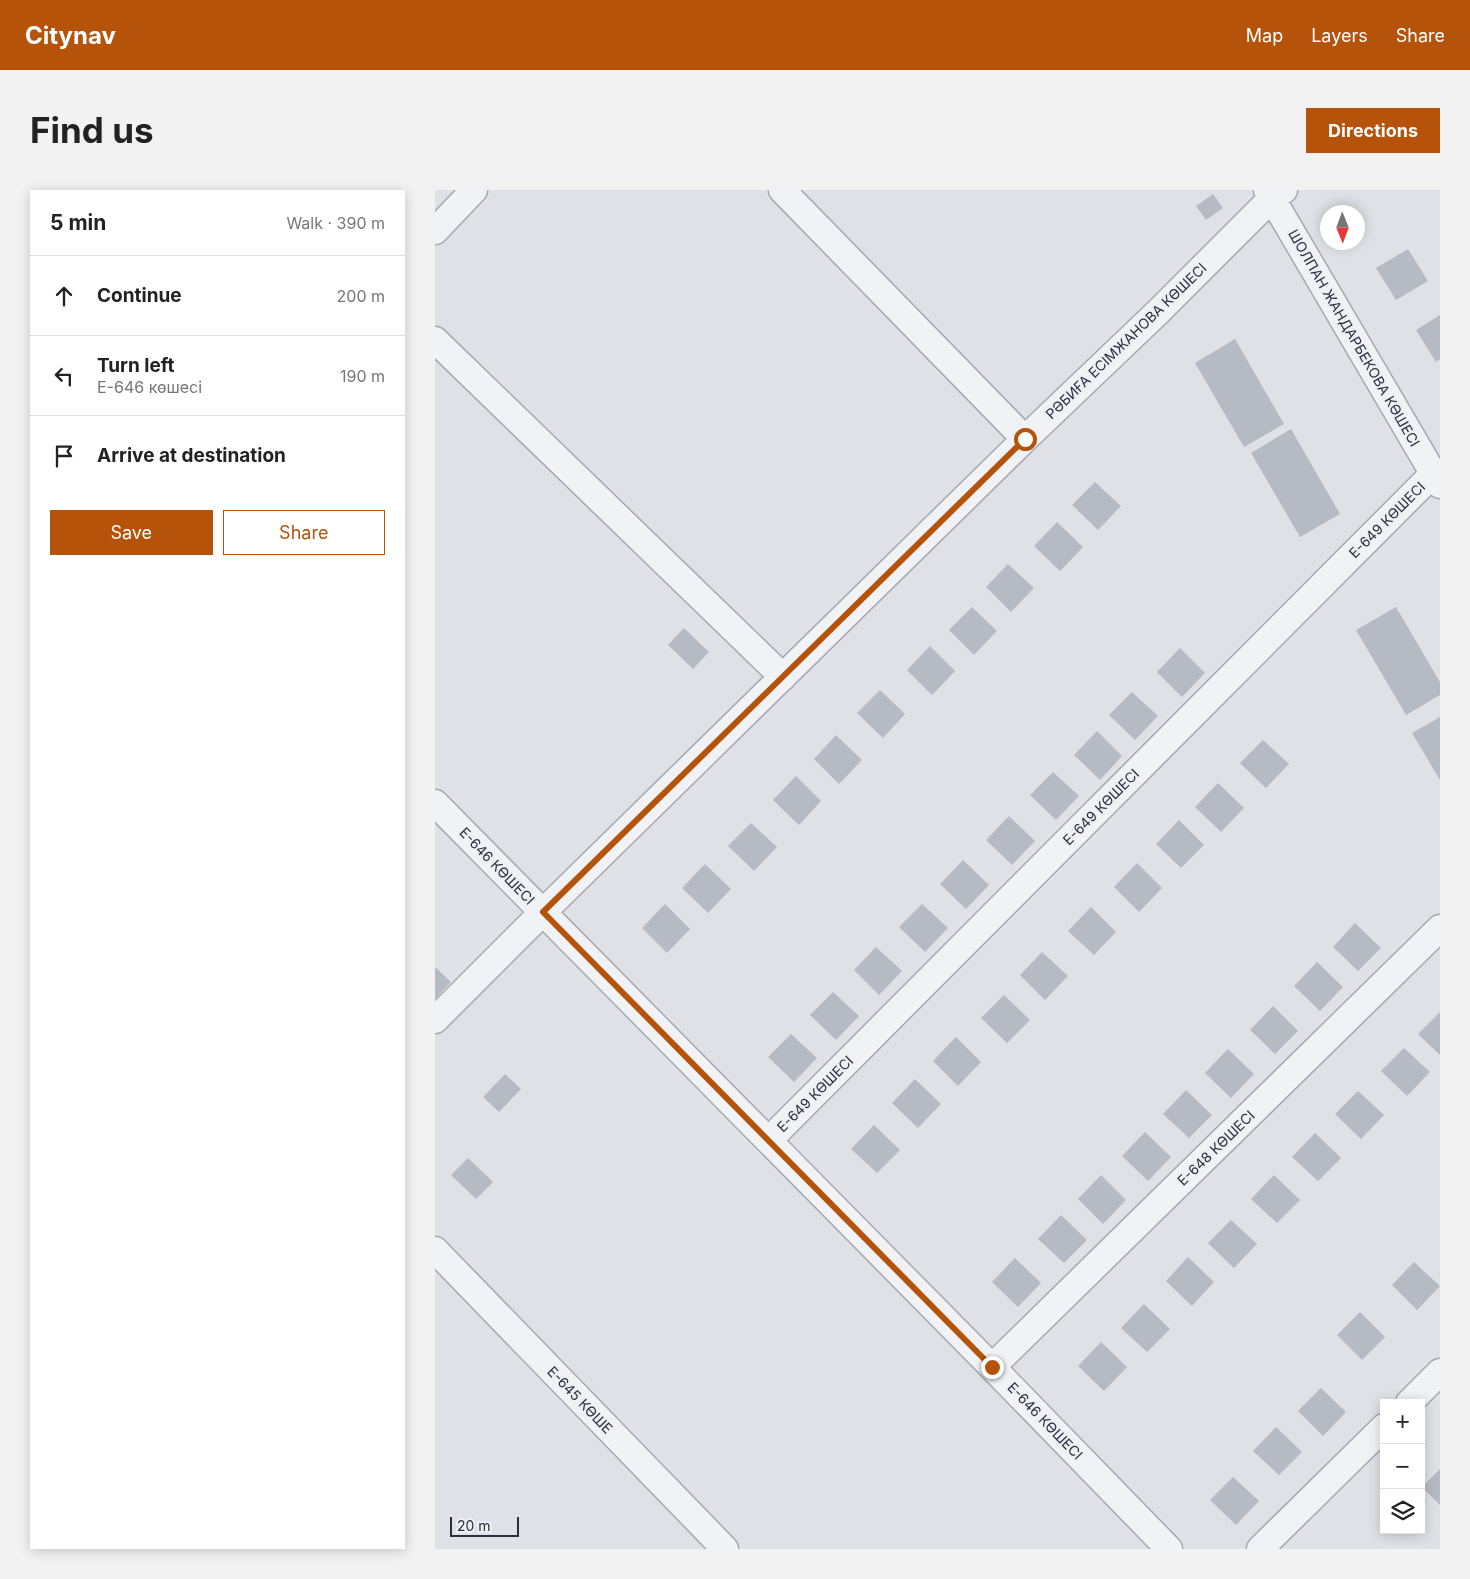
<!DOCTYPE html>
<meta charset="utf-8">
<style>
body{margin:0;font-family:Inter,sans-serif;background:#f2f2f2;color:#222}
.controls{position:absolute;right:15px;bottom:15px;display:grid;overflow:hidden;border-radius:0px;box-shadow:0 2px 12px #0003}
.controls button{width:45px;height:45px;display:grid;place-items:center;padding:0;border:0;border-bottom:1px solid #e0e0e0;background:#fff;color:#222;font:25px sans-serif}
.compass{position:absolute;left:885px;top:15px;width:45px;height:45px;border-radius:50%;background:#fff;box-shadow:0 2px 12px #0003;rotate:179deg}
.scale{position:absolute;left:15px;bottom:12px;width:69px;box-sizing:border-box;padding-left:5px;border:2px solid #292f3c;border-top:0;font-size:14px;line-height:18px;white-space:nowrap;color:#292f3c;-webkit-text-stroke:4px #eef0f4;paint-order:stroke}
.stop{position:absolute;width:15px;height:15px;margin:-11px;border:4px solid #b45309;border-radius:50%;background:#fff}
.stop.end{background:#b45309;border-color:#fff;box-shadow:0 1px 5px #0008}
.list{margin:0;padding:0;list-style:none}
h2{display:flex;justify-content:space-between;align-items:center;height:65px;margin:0;padding:0 20px;font-size:21px}
h2 small{font-size:16px;font-weight:400;color:#767676}
.list li{display:grid;grid-template-columns:32px 1fr auto;gap:15px;align-items:center;box-sizing:border-box;height:80px;padding:0 20px;border-top:1px solid #e0e0e0}
.list b{display:block;font-size:19px;white-space:nowrap}
.list p{margin:0;font-size:16px;white-space:nowrap;color:#767676}
.list em{font-size:16px;font-style:normal;color:#767676}
.actions{display:flex;gap:10px;padding:15px 20px}
.actions a{flex:1;padding:11px 0;border:1px solid #b45309;border-radius:0px;text-align:center;font-size:18px;color:#b45309}
.actions .main{background:#b45309;color:#fff}
.icon{flex:none;width:28px;height:28px;fill:none;stroke:currentColor;stroke-width:2;stroke-linecap:round;stroke-linejoin:round}
.map{position:relative;flex:none;width:1005px;height:1359px;overflow:hidden;border-radius:0px}
header{display:flex;align-items:center;gap:30px;box-sizing:border-box;height:70px;padding:0 25px;background:#b45309;color:#fff}
header strong{font-size:24px}
nav{display:flex;gap:28px;margin-inline-start:auto;font-size:18px}
.intro{display:flex;align-items:center;justify-content:space-between;box-sizing:border-box;height:120px;padding:0 30px}
h1{margin:0;font-size:35px}
.button{padding:12px 22px;border-radius:0px;background:#b45309;color:#fff;font-size:18px;font-weight:700}
main{display:flex;gap:30px;padding:0 30px}
aside{flex:1;background:#fff;border-radius:0px;box-shadow:0 2px 12px #0003}
.map>svg:first-child{display:block}
.building{fill:#b6bac2}
.lines{fill:none;stroke-linecap:round;stroke-linejoin:round}
.street-casing{stroke:#a5a8b0;stroke-width:29}
.street{stroke:#f1f2f5;stroke-width:26}
.route{stroke:#b45309;stroke-width:6}
.labels{text-anchor:middle;stroke-width:4.5;stroke-linejoin:round;paint-order:stroke}
.street-label{font-size:14px;fill:#292f3c;stroke:#eef0f4}
</style>
<header>
<strong>Citynav</strong>
<nav><a>Map</a><a>Layers</a><a>Share</a></nav>
</header>
<div class="intro"><h1>Find us</h1><a class="button">Directions</a></div>
<main>
<aside>
<h2>5 min<small>Walk · 390 m</small></h2>
<ul class="list">
<li><svg class="icon" aria-label="ahead" viewBox="0 0 24 24"><path d="M12 20V5M6 11l6-6 6 6"/></svg><div><b>Continue</b></div><em>200 m</em></li>
<li><svg class="icon" aria-label="left" viewBox="0 0 24 24"><path d="M17 20v-9H6M10 6l-5 5 5 5"/></svg><div><b>Turn left</b><p>Е-646 көшесі</p></div><em>190 m</em></li>
<li><svg class="icon" aria-label="arrive" viewBox="0 0 24 24"><path d="M6 21V4h12l-3 4 3 4H6"/></svg><div><b>Arrive at destination</b></div></li>
</ul>
<div class="actions"><a class="main">Save</a><a>Share</a></div>
</aside>
<div class="map">
<svg width="1005" height="1359" viewBox="0 0 1005 1359">
<rect width="100%" height="100%" fill="#dfe1e6"/>
<path class="building" d="M778,4L788,18L771,30L761,16Z
M973,59L993,91L961,110L941,78Z
M1005,125V169L1001,172L981,140Z
M800,149L849,234L809,257L760,173Z
M856,239L905,324L865,347L816,263Z
M660,292L686,316L663,340L637,315Z
M622,332L648,357L625,381L599,356Z
M573,374L599,398L576,422L551,397Z
M537,417L562,441L539,465L514,440Z
M961,417L1005,492V505L971,525L921,440Z
M249,438L274,462L258,479L233,455Z
M495,456L520,481L497,505L472,480Z
M745,458L770,483L747,507L722,482Z
M445,500L470,524L448,548L422,523Z
M697,502L723,526L700,550L674,525Z
M1005,527V590L977,543Z
M662,541L687,566L665,590L639,565Z
M401,545L427,570L404,594L379,569Z
M828,550L854,574L831,598L805,573Z
M618,582L644,606L621,630L595,605Z
M361,586L386,611L364,635L338,610Z
M783,593L809,618L786,642L760,617Z
M574,626L600,651L577,675L551,650Z
M744,630L769,655L746,678L721,654Z
M316,633L342,657L319,681L293,656Z
M528,670L554,695L531,719L505,694Z
M702,673L727,698L704,722L679,697Z
M270,674L296,699L273,723L247,698Z
M230,714L255,739L232,763L207,738Z
M487,714L513,738L490,762L464,737Z
M656,717L681,742L659,765L633,741Z
M920,733L946,758L923,781L898,757Z
M441,757L467,781L444,805L419,780Z
M607,762L633,786L610,810L585,785Z
M882,772L908,797L885,821L859,796Z
M0,777L16,792L0,809Z
M398,802L424,826L401,850L375,825Z
M569,805L595,830L572,853L546,828Z
M838,816L863,841L840,864L815,840Z
M1005,822V865L983,844Z
M356,844L382,868L359,892L333,867Z
M521,847L546,872L523,896L498,871Z
M969,858L995,882L972,906L946,881Z
M793,859L819,884L796,908L770,883Z
M70,884L86,899L64,922L48,907Z
M480,889L506,914L483,938L457,913Z
M751,900L777,925L754,948L728,924Z
M923,901L949,925L926,949L900,924Z
M439,935L465,960L442,983L416,959Z
M710,942L736,967L713,991L687,966Z
M880,943L906,968L883,991L857,967Z
M33,968L58,992L41,1009L16,985Z
M666,985L691,1010L668,1034L643,1009Z
M839,985L865,1010L842,1033L816,1009Z
M626,1025L652,1050L629,1073L603,1049Z
M796,1030L822,1054L799,1078L773,1053Z
M753,1067L779,1092L757,1116L731,1091Z
M580,1068L606,1093L583,1117L557,1092Z
M979,1072L1005,1096L982,1120L957,1095Z
M709,1114L735,1139L712,1162L686,1138Z
M925,1122L950,1147L927,1170L902,1145Z
M666,1152L692,1177L669,1201L643,1176Z
M886,1198L911,1222L888,1246L863,1221Z
M841,1237L867,1262L844,1285L818,1261Z
M1005,1279V1315L987,1297Z
M798,1287L824,1311L801,1335L775,1310Z"/>
<g class="lines">
<defs>
<path id="street" d="M347,0L590,249
M832,0L1005,295
M0,41L39,0
M0,150L348,487
M0,613L557,1177L734,1359
M0,830L108,722L590,249L723,122L837,8L849,0
M334,950L998,284
M0,1060L290,1359
M557,1177L1005,738
M974,1213L1005,1182
M825,1359L949,1237"/>
</defs>
<use href="#street" class="street-casing"/>
<use href="#street" class="street"/>
</g>
<g class="lines">
<path class="route" d="M557,1177L108,722L590,249"/>
</g>
<g class="labels">
<g class="street-label">
<text transform="translate(919 148) rotate(60)" y="5">ШОЛПАН ЖАНДАРБЕКОВА КӨШЕСІ</text>
<text transform="translate(691 151) rotate(-44)" y="5">РӘБИҒА ЕСІМЖАНОВА КӨШЕСІ</text>
<text transform="translate(952 330) rotate(-45)" y="5">Е-649 КӨШЕСІ</text>
<text transform="translate(666 617) rotate(-45)" y="5">Е-649 КӨШЕСІ</text>
<text transform="translate(62 676) rotate(46)" y="5">Е-646 КӨШЕСІ</text>
<text transform="translate(380 904) rotate(-45)" y="5">Е-649 КӨШЕСІ</text>
<text transform="translate(781 958) rotate(-44)" y="5">Е-648 КӨШЕСІ</text>
<text transform="translate(145 1210) rotate(46)" y="5">Е-645 КӨШЕ</text>
<text transform="translate(610 1231) rotate(46)" y="5">Е-646 КӨШЕСІ</text>
</g>
</g>
</svg>
<div class="controls">
<button>+</button>
<button>−</button>
<button><svg class="icon" aria-label="layers" viewBox="0 0 24 24"><path d="M12 4l9 5-9 5-9-5zM3 14l9 5 9-5"/></svg></button>
</div>
<svg class="compass" viewBox="-18 -18 36 36"><path d="M0-13l5 13h-10z" fill="#e53935"/><path d="M0 13l5-13h-10z" fill="#767676"/></svg>
<div class="scale">20 m</div>
<div class="stop" style="left:590px;top:249px"></div>
<div class="stop end" style="left:557px;top:1177px"></div>
</div>
</main>
